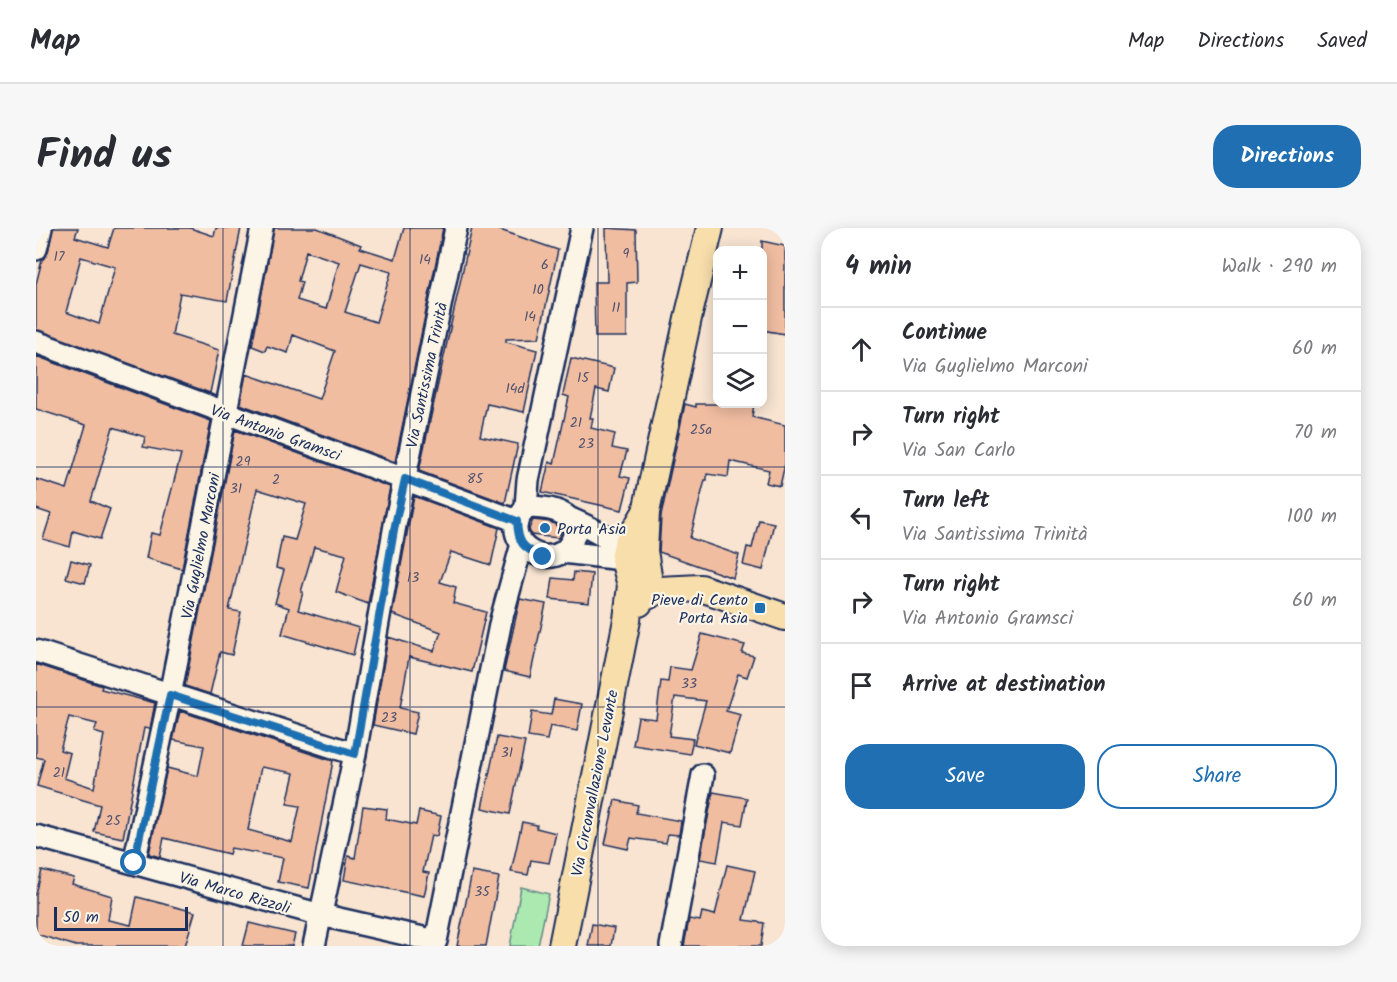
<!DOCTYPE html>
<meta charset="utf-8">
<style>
body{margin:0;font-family:Kalam,sans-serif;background:#f7f7f7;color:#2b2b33}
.controls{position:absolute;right:18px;top:18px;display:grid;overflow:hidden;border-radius:12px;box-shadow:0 3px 15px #0003}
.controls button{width:54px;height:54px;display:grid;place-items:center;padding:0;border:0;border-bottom:2px solid #e1e1e2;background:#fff;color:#2b2b33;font:30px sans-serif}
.scale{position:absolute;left:18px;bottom:15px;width:134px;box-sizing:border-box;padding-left:6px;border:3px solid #1b2f5e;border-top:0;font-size:16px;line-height:21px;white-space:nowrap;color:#1b2f5e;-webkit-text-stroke:4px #fcf5e5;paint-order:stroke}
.stop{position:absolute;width:18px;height:18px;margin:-14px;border:4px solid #1f6fb2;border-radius:50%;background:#fff}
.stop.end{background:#1f6fb2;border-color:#fff;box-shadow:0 2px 6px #0008}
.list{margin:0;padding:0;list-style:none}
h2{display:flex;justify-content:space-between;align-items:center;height:78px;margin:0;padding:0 24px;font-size:26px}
h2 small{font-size:20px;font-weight:400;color:#7c7c81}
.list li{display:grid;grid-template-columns:39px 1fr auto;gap:18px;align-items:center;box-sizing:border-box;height:84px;padding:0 24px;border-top:2px solid #e1e1e2}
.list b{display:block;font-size:22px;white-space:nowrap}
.list p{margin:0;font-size:20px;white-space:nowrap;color:#7c7c81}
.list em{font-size:20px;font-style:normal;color:#7c7c81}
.actions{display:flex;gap:12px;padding:18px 24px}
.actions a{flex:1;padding:14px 0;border:2px solid #1f6fb2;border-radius:24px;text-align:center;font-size:21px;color:#1f6fb2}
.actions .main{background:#1f6fb2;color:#fff}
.icon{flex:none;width:33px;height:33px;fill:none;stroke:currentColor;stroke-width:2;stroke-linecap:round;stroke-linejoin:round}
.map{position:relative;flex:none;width:749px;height:718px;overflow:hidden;border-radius:24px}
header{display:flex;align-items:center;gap:36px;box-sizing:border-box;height:84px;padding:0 30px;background:#fff;border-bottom:2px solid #e1e1e2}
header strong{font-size:28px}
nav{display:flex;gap:33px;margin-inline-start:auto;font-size:21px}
.intro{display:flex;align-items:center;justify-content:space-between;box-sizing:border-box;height:144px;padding:0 36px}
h1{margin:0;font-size:42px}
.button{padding:15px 27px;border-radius:24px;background:#1f6fb2;color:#fff;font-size:21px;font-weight:700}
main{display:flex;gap:36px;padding:0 36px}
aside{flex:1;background:#fff;border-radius:24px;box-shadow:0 3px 15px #0003}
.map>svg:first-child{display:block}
.green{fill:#ace9b0;stroke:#648c87;stroke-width:1.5}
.building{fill:#f0bda1;stroke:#1b2f5e;stroke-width:1.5;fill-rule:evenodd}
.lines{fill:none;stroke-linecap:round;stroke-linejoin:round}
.minor-casing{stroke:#1b2f5e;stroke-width:26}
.major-casing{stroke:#1b2f5e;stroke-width:30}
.minor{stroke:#fcf5e5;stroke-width:21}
.major{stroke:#f8deab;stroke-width:26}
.route{stroke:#1f6fb2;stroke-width:8}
.grid{fill:none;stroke:#1b2f5e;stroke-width:1.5;stroke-opacity:0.55}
.poi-dot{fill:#1f6fb2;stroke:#fcf5e5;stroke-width:2}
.labels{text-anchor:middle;stroke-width:4.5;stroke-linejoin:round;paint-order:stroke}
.number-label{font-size:14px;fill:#50526f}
.street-label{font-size:16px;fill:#1b2f5e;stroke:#fcf5e5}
.poi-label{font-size:16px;fill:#1b2f5e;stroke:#fcf5e5;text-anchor:start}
</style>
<header>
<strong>Map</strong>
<nav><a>Map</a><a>Directions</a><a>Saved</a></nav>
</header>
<div class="intro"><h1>Find us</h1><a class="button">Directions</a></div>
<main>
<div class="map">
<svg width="749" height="718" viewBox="0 0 749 718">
<rect width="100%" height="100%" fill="#f8e4d1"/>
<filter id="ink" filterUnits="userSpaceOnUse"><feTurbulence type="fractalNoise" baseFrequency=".0167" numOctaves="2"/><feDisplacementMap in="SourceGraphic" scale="12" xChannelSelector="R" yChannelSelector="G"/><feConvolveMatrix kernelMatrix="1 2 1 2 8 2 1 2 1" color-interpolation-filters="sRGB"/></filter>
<g filter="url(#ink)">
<path class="green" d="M485,659L513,666L502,718H474Z"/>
<path class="building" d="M17,0H42L39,9L72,19L78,0H154L178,8L180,0H205L191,73L144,65L136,107L183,122L174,165L0,102V56L6,32L12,24ZM45,29L79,39L63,96L30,84Z
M238,0H281L325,17L324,20L359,31L368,0H407L359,234L204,176L210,146L283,171L299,123L257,107L252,125L231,118L229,123L216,118ZM270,23L303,34L290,81L261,72L266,54L262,53ZM325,35L355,44L340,94L309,84Z
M436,0H458L522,22L503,110L470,111V114L501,122L488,184L451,176L444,208L482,216L469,275L383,243Z
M570,0L600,2L601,54L591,55V109H559L558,54H571Z
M726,13L749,18V106L726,102Z
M0,128L175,193L146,341L110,330L115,305L124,307L145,226L107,219L109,209L77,199L55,273L74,281L64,311L37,303L34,319L7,311L15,286L0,281V251L31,261L50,197L0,181Z
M535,130L578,140L573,164L560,161L554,190H557L555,200L579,206L576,220L591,223L584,248L594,250L586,282L506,264L513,234L518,236L533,169L527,167Z
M649,176L660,179V176H718L716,189L749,197V236L744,258L730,255L733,242L694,233L692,249L671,246V252H669L654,310L703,327L697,350L623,324L625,288Z
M199,202L354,259L332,376L300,364L310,327L278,319L265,364H267L262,382L323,400L317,427L246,406L253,380L239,375L248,342L240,340L246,309L259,312L270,276L221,261L193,382L205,384L196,427L184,424L174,466L149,458Z
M378,268L463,300L455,337L415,324L404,354L420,359L417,375L450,384L436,444L373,429L364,480L382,484L377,506L337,497L352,409L398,423L405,404L356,386Z
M497,292L515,294L523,299L526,301L523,308L522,310L495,307L493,301Z
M723,292L738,295L727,342L707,337L711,319L716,320Z
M35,332L54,337L49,355L30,350Z
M538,344L556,346L553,375L514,371L517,350L537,352Z
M484,371L510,376L494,449L468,443Z
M666,406L709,417L706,425L718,428L711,449L702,446L690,483L705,487L694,525L658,516L670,473L639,469L633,508L657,511L654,526L597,517L602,489L620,491L625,453L632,454L634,439L655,442Z
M0,436L66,458L65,461L119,475L114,501L108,500L87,610L58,604L64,577L1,558L8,531L0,529ZM33,489L61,496L58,504L68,507L58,560L28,550L34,525L24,522Z
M518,471L546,476L541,503L514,498L511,512L492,509L496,484L515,487Z
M144,483L297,533L273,660L242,654L247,630L195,620L193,626L128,610L124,629L113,626L131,540L162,548L168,518L137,512ZM225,539L258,545L251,576L264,578L256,614L212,602Z
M461,509L489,514L474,586L446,580Z
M677,564L711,570L706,597L688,594L681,634L664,631Z
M579,572L602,577L600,585L645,593L643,607L632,606L630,615L595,610L592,621L569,616Z
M327,578L351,581L350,591L380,597L383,583L405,588L401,608L395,607L387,644L393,645L388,668L308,652L312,628L319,630Z
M486,594L501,597L500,600L520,605L513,635L495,632L492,647L475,644Z
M691,637L719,643L708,692L728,695L725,718H648L653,691L664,693L666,684L679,687Z
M6,642L38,650L36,656L76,668L72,692L95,697L101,669L159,684L149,718H40L0,706V666Z
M436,644L463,649L450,718H421Z
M213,695L259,706L256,718H207Z
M556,696L578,700L575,718H552Z"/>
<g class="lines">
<defs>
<path id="minor" d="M0,21L5,0
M0,114L481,293
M490,279L492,252L546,0
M490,279C509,279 530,281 540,299C532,352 468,323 482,291C484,287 488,283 490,279Z
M535,291C557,301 578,309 588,331
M527,324L603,333
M0,423L319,526
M0,608L285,687L400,713L465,392L486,316
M98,635L134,467L226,0
M278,718L319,526L359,297L420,0
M635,718L667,547"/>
<path id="major" d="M615,366L608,323L610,284L652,90L674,0
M603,375L605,371L623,362L665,360L749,389
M526,718L591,392L595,357L588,331L591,316L610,284"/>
</defs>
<use href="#minor" class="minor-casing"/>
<use href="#major" class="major-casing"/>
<use href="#minor" class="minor"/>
<use href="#major" class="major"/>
</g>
</g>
<g class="lines" filter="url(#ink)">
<path class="route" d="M98,635L134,467L319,526L359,297L369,251L481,293C482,315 486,320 507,329"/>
</g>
<path class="grid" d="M187,0V718M374,0V718M562,0V718M0,239H749M0,479H749"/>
<g class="poi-dot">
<circle cx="509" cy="300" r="6"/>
<rect x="718" y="374" width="12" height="12" rx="3"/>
</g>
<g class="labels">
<g class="number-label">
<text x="590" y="30">9</text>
<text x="23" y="33">17</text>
<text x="389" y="36">14</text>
<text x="509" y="41">6</text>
<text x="502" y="66">10</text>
<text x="580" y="84">11</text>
<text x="494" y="93">14</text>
<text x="547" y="154">15</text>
<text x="479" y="165">14d</text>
<text x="540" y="199">21</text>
<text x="665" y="206">25a</text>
<text x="550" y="220">23</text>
<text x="207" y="238">29</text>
<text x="439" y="255">85</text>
<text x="240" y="256">2</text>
<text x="200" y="265">31</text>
<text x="377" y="354">13</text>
<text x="653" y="460">33</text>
<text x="353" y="494">23</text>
<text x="471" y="529">31</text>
<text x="23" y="549">21</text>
<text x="77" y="597">25</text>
<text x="446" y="668">35</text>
</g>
<g class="street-label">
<text transform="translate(390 147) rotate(-78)" y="6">Via Santissima Trinità</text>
<text transform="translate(240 204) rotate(20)" y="6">Via Antonio Gramsci</text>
<text transform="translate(164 318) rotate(-79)" y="6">Via Guglielmo Marconi</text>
<text transform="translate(558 555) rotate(-79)" y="6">Via Circonvallazione Levante</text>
<text transform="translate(199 664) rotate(16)" y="6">Via Marco Rizzoli</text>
</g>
<g class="poi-label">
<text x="521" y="306">Porta Asia</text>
<text x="712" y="377" text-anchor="end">Pieve di Cento<tspan x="712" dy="18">Porta Asia</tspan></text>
</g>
</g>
</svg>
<div class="controls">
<button>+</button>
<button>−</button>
<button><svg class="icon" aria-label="layers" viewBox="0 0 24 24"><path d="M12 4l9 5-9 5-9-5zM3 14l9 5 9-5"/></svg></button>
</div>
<div class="scale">50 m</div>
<div class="stop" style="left:98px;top:635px"></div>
<div class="stop end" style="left:507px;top:329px"></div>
</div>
<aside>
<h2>4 min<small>Walk · 290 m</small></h2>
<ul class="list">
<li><svg class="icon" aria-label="ahead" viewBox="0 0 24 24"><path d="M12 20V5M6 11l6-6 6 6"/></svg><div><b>Continue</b><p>Via Guglielmo Marconi</p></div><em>60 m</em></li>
<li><svg class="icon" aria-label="right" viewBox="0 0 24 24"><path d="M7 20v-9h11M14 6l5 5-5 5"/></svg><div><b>Turn right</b><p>Via San Carlo</p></div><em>70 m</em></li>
<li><svg class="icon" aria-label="left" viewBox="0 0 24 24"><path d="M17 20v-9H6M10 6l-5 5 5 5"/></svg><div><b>Turn left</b><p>Via Santissima Trinità</p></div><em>100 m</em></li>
<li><svg class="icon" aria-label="right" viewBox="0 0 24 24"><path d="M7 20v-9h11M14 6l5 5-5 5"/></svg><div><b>Turn right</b><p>Via Antonio Gramsci</p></div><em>60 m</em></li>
<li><svg class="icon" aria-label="arrive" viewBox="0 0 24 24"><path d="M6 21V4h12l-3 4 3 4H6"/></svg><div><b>Arrive at destination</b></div></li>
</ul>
<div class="actions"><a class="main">Save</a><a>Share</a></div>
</aside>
</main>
